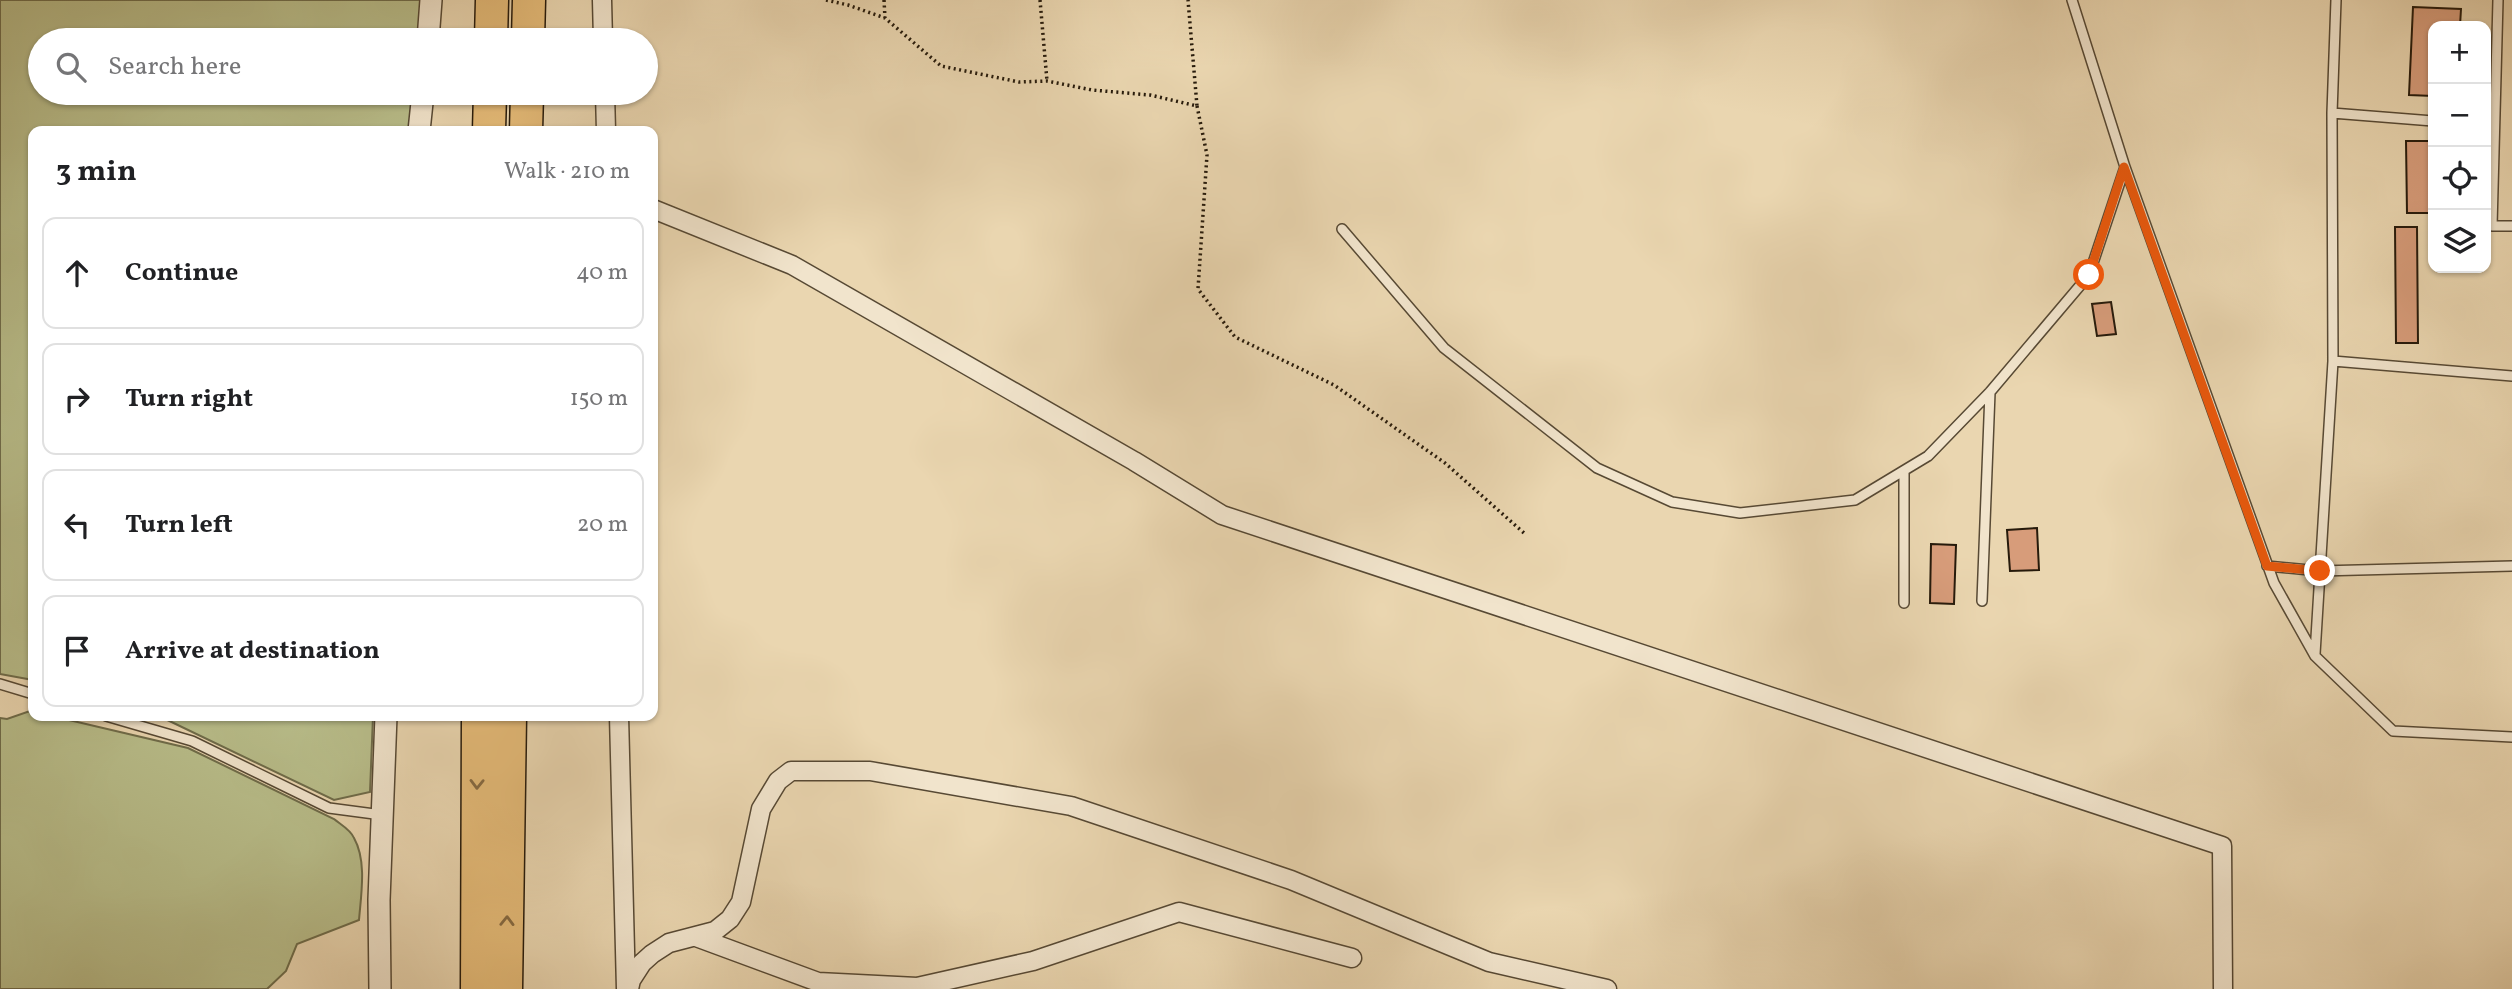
<!DOCTYPE html>
<meta charset="utf-8">
<style>
body{margin:0;font-family:Vollkorn,serif;background:#f6f6f6;color:#202124}
.controls{position:absolute;right:21px;top:21px;display:grid;overflow:hidden;border-radius:14px;box-shadow:0 2px 5px #0004}
.controls button{width:63px;height:63px;display:grid;place-items:center;padding:0;border:0;border-bottom:2px solid #e0e0e0;background:#fff;color:#202124;font:35px sans-serif}
.stop{position:absolute;width:21px;height:21px;margin:-16px;border:5px solid #ea580c;border-radius:50%;background:#fff}
.stop.end{background:#ea580c;border-color:#fff;box-shadow:0 2px 7px #0008}
.list{margin:0;padding:0;list-style:none}
h2{display:flex;justify-content:space-between;align-items:center;height:91px;margin:0;padding:0 28px;font-size:30px}
h2 small{font-size:23px;font-weight:400;color:#757577}
.list li{display:grid;grid-template-columns:46px 1fr auto;gap:21px;align-items:center;box-sizing:border-box;height:112px;margin:0 14px 14px;padding:0 14px;border:2px solid #e0e0e0;border-radius:14px}
.list b{display:block;font-size:26px;white-space:nowrap}
.list em{font-size:23px;font-style:normal;color:#757577}
.icon{flex:none;width:38px;height:38px;fill:none;stroke:currentColor;stroke-width:2;stroke-linecap:round;stroke-linejoin:round}
.map{position:relative;flex:none;width:2512px;height:989px;overflow:hidden}
.search{position:absolute;background:#fff;box-shadow:0 2px 5px #0004;left:28px;top:28px;width:630px;height:77px;display:flex;align-items:center;gap:18px;box-sizing:border-box;padding:0 24px;border-radius:38px;color:#757577;font-size:26px}
.panel{position:absolute;background:#fff;box-shadow:0 2px 5px #0004;left:28px;top:126px;width:630px;height:595px;border-radius:14px}
.map>svg:first-child{display:block}
.green{fill:#b8bd8a;stroke:#6f6c4a;stroke-width:2}
.building{fill:#d79c7a;stroke:#261a0b;stroke-width:2}
.lines{fill:none;stroke-linecap:round;stroke-linejoin:round}
.service-casing{stroke:#574934;stroke-width:12}
.minor-casing{stroke:#574934;stroke-width:21}
.tertiary-casing{stroke:#574934;stroke-width:24}
.motorway-casing{stroke:#261a0b;stroke-width:35}
.path{stroke:#261a0b;stroke-width:3.5;stroke-dasharray:2 3.5;stroke-linecap:butt}
.service{stroke:#f1e4cc;stroke-width:9}
.minor{stroke:#f1e4cc;stroke-width:18}
.tertiary{stroke:#f1e4cc;stroke-width:21}
.motorway{stroke:#e5bb78;stroke-width:32}
.oneway{stroke:#866a42}
.route{stroke:#ea580c;stroke-width:9}
</style>
<div class="map">
<svg width="2512" height="989" viewBox="0 0 2512 989">
<rect width="100%" height="100%" fill="#ead6b0"/>
<filter id="stains"><feTurbulence type="fractalNoise" baseFrequency=".00286" numOctaves="4"/><feColorMatrix values="0 0 0 0 .2 0 0 0 0 .09 0 0 0 0 .02 0 0 0 .5 -.17"/></filter>
<radialGradient id="worn" r=".72"><stop offset=".6" stop-color="#630" stop-opacity="0"/><stop offset="1" stop-color="#630" stop-opacity=".3"/></radialGradient>
<path class="green" d="M0,0H421L418,40H40V93H414L411,131H33V680L0,674Z
M30,711H33V716H52L188,748L334,819C340,824 351,830 354,838C367,861 361,895 359,920L297,944L286,971L267,989H0V718L7,719Z
M159,716H373L370,792L334,800Z"/>
<path class="building" d="M2413,7L2461,9L2460,26H2433V96L2409,95Z
M2406,141H2433V213H2407Z
M2395,227H2417L2418,343H2396Z
M2111,302L2116,334L2097,336L2092,304Z
M2037,528L2039,570L2010,571L2007,530Z
M1931,544L1956,545L1954,604L1930,603Z"/>
<g class="lines">
<defs>
<path id="service" d="M2072,0L2125,167L2274,583L2315,656L2393,731L2512,737
M2336,0L2332,113L2333,361L2512,376
M2498,0L2492,226H2512
M2332,113L2433,121
M1342,229L1444,348L1597,468L1672,502L1740,513L1855,500L1928,456L1990,392L2089,275L2125,167
M2267,566L2320,571L2512,566
M1982,601L1990,392
M1904,603V471
M2315,654L2333,361
M0,684L33,694
M106,716L192,741L329,808L382,815"/>
<path id="minor" d="M602,0L603,40
M605,93L606,131
M653,209L792,265L1134,461L1222,515L2222,846L2223,989
M619,716L626,989
M696,937L818,982L917,987L1033,961L1179,912L1352,958
M629,989L631,980L642,963L652,954L669,943L715,931L730,919L741,902L761,809L778,781L791,771H870L1071,806L1291,880L1489,962L1607,989"/>
<path id="tertiary" d="M428,40L431,0
M419,131L423,93
M380,989L379,900L386,716"/>
<path id="motorway" d="M491,40L492,0
M528,40L529,0
M489,131L490,93
M526,131L527,93
M477,989L478,716
M506,989L510,716"/>
</defs>
<use href="#service" class="service-casing"/>
<use href="#minor" class="minor-casing"/>
<use href="#tertiary" class="tertiary-casing"/>
<use href="#motorway" class="motorway-casing"/>
<path class="path" d="M826,0L848,5L885,18L941,66L1019,82L1047,81L1092,90L1150,95L1197,106L1188,0
M884,0L885,18
M1040,0L1047,81
M1197,106L1207,155L1198,289L1235,337L1334,385L1445,463L1524,533"/>
<use href="#service" class="service"/>
<use href="#minor" class="minor"/>
<use href="#tertiary" class="tertiary"/>
<use href="#motorway" class="motorway"/>
</g>
<defs><path id="oneway-chevron" d="M-2-3.5L2.5 0L-2 3.5" fill="none" stroke-width="1.6" stroke-linecap="round" stroke-linejoin="round" transform="scale(1.75)"/></defs>
<g class="oneway">
<use href="#oneway-chevron" transform="translate(477 784) rotate(91)"/>
<use href="#oneway-chevron" transform="translate(507 921) rotate(-89)"/>
</g>
<g class="lines">
<path class="route" d="M2089,275L2124,167L2267,566L2320,571"/>
</g>
<rect width="100%" height="100%" filter="url(#stains)"/>
<rect width="100%" height="100%" fill="url(#worn)"/>
</svg>
<div class="controls">
<button>+</button>
<button>−</button>
<button><svg class="icon" aria-label="locate" viewBox="0 0 24 24"><circle cx="12" cy="12" r="6"/><path d="M12 2v4M12 18v4M2 12h4M18 12h4"/></svg></button>
<button><svg class="icon" aria-label="layers" viewBox="0 0 24 24"><path d="M12 4l9 5-9 5-9-5zM3 14l9 5 9-5"/></svg></button>
</div>
<div class="stop" style="left:2089px;top:275px"></div>
<div class="stop end" style="left:2320px;top:571px"></div>
<div class="search"><svg class="icon" aria-label="search" viewBox="0 0 24 24"><circle cx="10" cy="10" r="6"/><path d="M15 15l6 6"/></svg>Search here</div>
<section class="panel">
<h2>3 min<small>Walk · 210 m</small></h2>
<ul class="list">
<li><svg class="icon" aria-label="ahead" viewBox="0 0 24 24"><path d="M12 20V5M6 11l6-6 6 6"/></svg><div><b>Continue</b></div><em>40 m</em></li>
<li><svg class="icon" aria-label="right" viewBox="0 0 24 24"><path d="M7 20v-9h11M14 6l5 5-5 5"/></svg><div><b>Turn right</b></div><em>150 m</em></li>
<li><svg class="icon" aria-label="left" viewBox="0 0 24 24"><path d="M17 20v-9H6M10 6l-5 5 5 5"/></svg><div><b>Turn left</b></div><em>20 m</em></li>
<li><svg class="icon" aria-label="arrive" viewBox="0 0 24 24"><path d="M6 21V4h12l-3 4 3 4H6"/></svg><div><b>Arrive at destination</b></div></li>
</ul>
</section>
</div>
